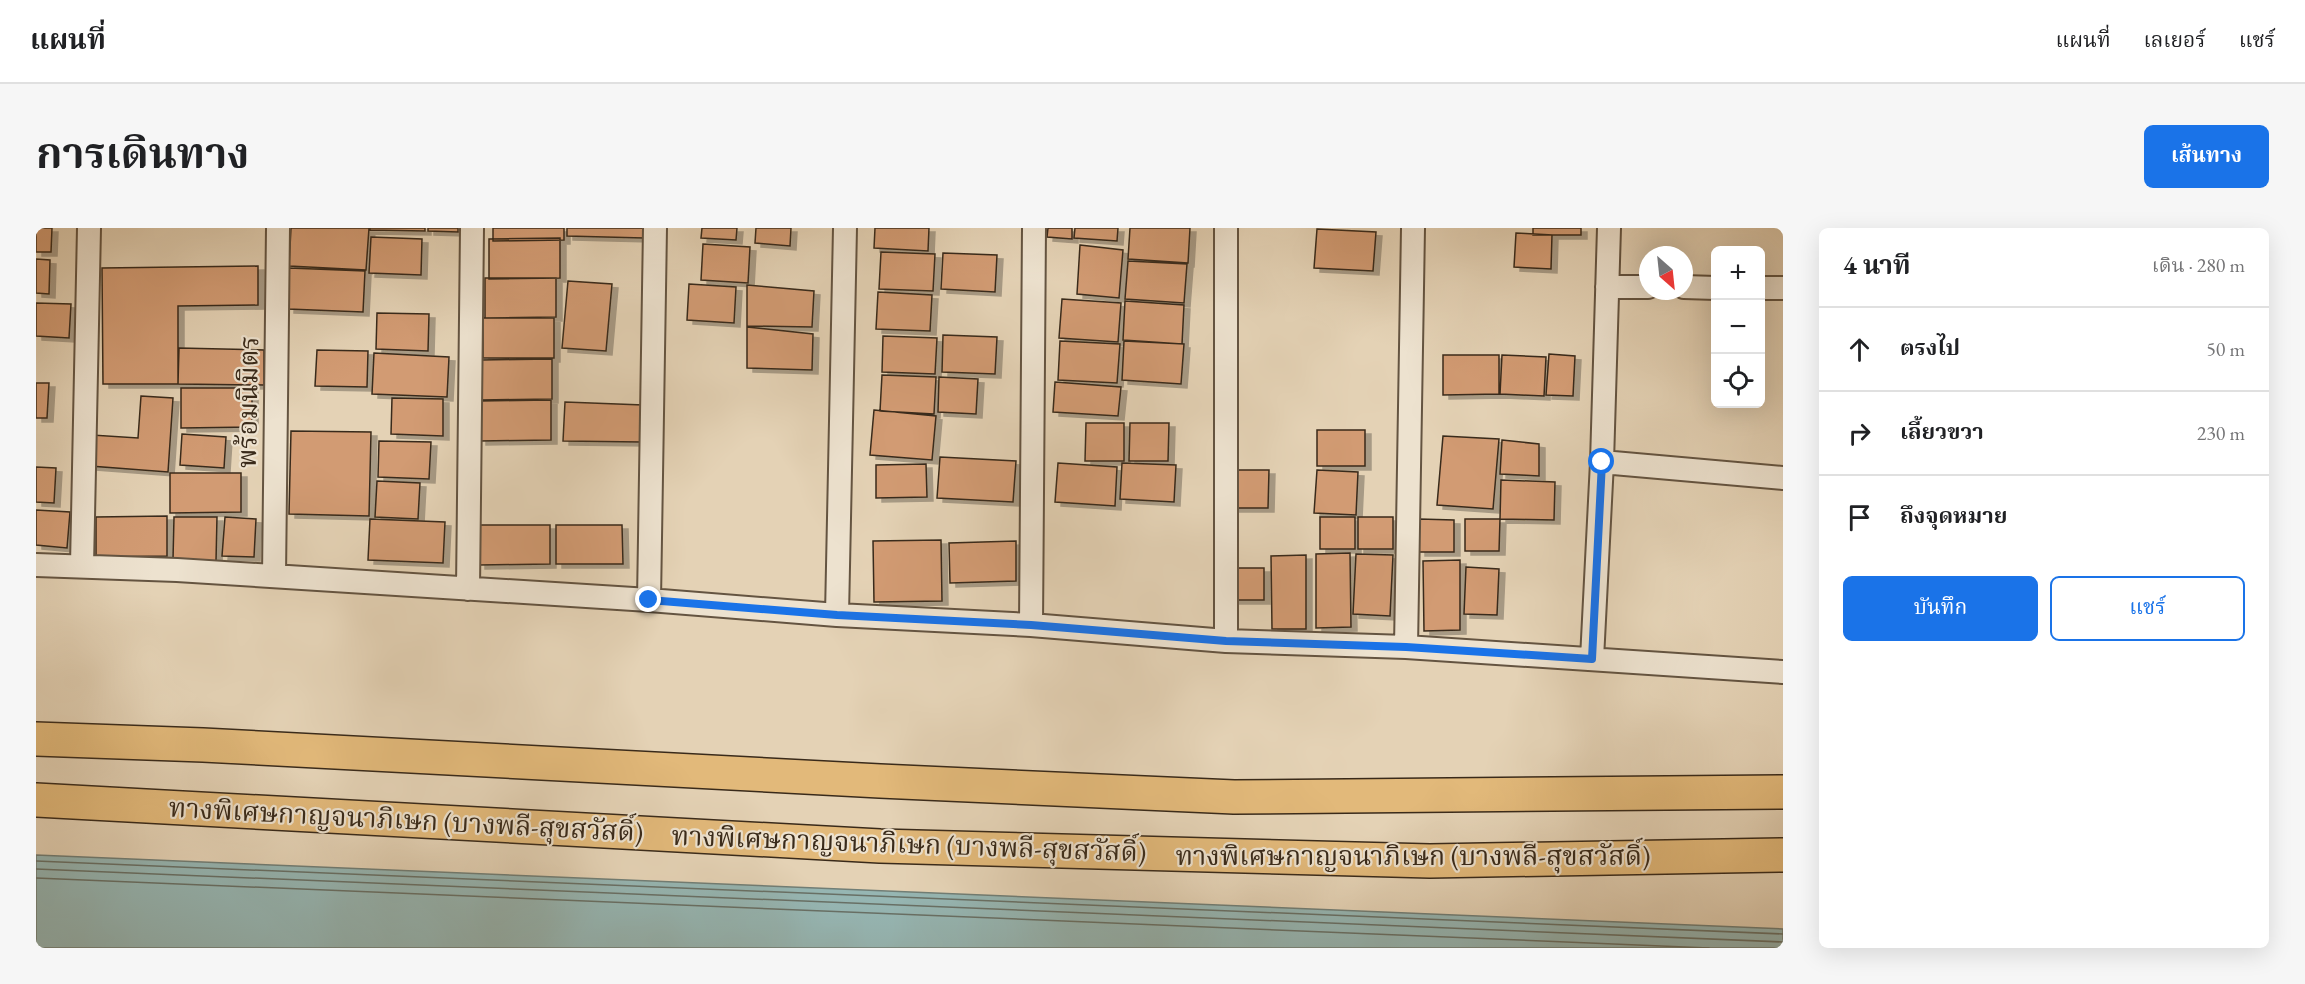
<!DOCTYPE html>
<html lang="th">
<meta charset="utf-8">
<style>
body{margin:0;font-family:"EB Garamond","Noto Serif Thai",serif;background:#f6f6f6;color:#202124}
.controls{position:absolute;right:18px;top:18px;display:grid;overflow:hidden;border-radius:9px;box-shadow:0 6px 24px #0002}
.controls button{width:54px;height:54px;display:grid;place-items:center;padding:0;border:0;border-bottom:2px solid #e0e0e0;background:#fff;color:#202124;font:30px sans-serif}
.compass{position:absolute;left:1603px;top:18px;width:54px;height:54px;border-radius:50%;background:#fff;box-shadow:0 6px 24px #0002;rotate:153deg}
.stop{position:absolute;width:18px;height:18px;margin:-14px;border:4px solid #1a73e8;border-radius:50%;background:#fff}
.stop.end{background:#1a73e8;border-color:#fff;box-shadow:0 2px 6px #0008}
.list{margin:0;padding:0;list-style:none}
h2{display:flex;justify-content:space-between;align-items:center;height:78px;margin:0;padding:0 24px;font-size:26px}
h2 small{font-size:20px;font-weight:400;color:#757577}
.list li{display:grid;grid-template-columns:39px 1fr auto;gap:18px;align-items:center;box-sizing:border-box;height:84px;padding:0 24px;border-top:2px solid #e0e0e0}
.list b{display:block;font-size:22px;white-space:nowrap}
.list em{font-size:20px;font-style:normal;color:#757577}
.actions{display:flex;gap:12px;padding:18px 24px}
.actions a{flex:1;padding:14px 0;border:2px solid #1a73e8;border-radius:9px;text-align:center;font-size:21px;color:#1a73e8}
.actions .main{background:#1a73e8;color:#fff}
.icon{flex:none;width:33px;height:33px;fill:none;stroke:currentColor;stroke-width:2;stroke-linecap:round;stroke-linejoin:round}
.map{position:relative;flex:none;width:1747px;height:720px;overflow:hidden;border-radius:9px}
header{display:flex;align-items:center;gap:36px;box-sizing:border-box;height:84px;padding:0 30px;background:#fff;border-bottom:2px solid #e0e0e0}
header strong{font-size:28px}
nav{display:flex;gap:33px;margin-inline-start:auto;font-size:21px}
.intro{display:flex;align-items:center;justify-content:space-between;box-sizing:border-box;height:144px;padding:0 36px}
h1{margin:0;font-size:42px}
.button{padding:15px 27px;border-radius:9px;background:#1a73e8;color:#fff;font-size:21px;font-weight:700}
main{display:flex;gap:36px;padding:0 36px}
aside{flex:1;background:#fff;border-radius:9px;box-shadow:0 6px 24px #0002}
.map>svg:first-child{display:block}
.water{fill:#96b6b3;stroke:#717e76;stroke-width:1.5}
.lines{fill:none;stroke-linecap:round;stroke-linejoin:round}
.shore{stroke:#687066;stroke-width:1.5}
.building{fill:#d29b73;stroke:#392a1a;stroke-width:1.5;filter:url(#shadow)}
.street-casing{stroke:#645441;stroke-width:26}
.highway-casing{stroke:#392a1a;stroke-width:36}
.street{stroke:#ede2cf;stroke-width:22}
.highway{stroke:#e2b97a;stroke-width:33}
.route{stroke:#1a73e8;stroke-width:8}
.labels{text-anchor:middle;stroke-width:4.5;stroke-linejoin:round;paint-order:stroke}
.street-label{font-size:27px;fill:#392a1a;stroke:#ede2cf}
</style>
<header>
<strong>แผนที่</strong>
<nav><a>แผนที่</a><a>เลเยอร์</a><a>แชร์</a></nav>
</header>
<div class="intro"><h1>การเดินทาง</h1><a class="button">เส้นทาง</a></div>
<main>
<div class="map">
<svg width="1747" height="720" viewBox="0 0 1747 720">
<defs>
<filter id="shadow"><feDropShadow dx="6" dy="4" stdDeviation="0" flood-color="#0004"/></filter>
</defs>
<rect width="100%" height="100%" fill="#e4d2b5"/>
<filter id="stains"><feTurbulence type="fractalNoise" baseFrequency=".00333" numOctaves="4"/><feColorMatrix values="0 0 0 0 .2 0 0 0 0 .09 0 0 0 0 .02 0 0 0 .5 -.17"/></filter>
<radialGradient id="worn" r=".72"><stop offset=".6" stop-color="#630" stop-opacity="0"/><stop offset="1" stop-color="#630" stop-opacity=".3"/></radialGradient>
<path class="water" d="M0,627L1747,701V720H0Z"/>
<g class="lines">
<path class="shore" d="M0,633L1747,706
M0,641L1747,714
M0,650L1673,720"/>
</g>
<path class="building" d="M0,0H16L15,24H0Z
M255,0H333L330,42L253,38Z
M334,0H389V3L334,2Z
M392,0H422V4L392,3Z
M457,0H528V12L457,13Z
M531,0H609L608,10L531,8Z
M666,0H701L700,12L665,10Z
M720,0H755L754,18L719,15Z
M839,0H893L892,23L838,20Z
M1012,0H1036V11L1011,9Z
M1039,0H1082L1081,13L1038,10Z
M1094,0H1154L1152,35L1092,31Z
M1497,0H1545V7H1497Z
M1281,1L1340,4L1337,43L1278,40Z
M1480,5L1516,7L1515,41L1478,39Z
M335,9L386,11L385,47L333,45Z
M524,10V50L453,51V11Z
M667,16L714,19L712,55L665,52Z
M1044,17L1087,22L1083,70L1041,66Z
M845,24L899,26L897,63L843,61Z
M907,25L961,27L959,64L905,61Z
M0,31L14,32L13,66L0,65Z
M1092,33L1151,36L1148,75L1089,71Z
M222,38V77L142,78V156H67L66,40Z
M253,40L329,43L327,84L252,81Z
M449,50H520V89L449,90Z
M532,53L576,56L570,123L526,120Z
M653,56L700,59L698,95L651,92Z
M711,57L778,63L776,99L711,98Z
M842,64L896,67L894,103L840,101Z
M1026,71L1085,75L1082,114L1023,110Z
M1089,73L1148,77L1146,116L1087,112Z
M0,75L35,76L33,110L0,108Z
M341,85L393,86L392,123L340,121Z
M447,90H518V130H447Z
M711,99L777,106L776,142L711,140Z
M907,107L961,109L959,146L906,144Z
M847,108L901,110L899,146L846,144Z
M1024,113L1084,116L1081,155L1022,152Z
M1088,113L1148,116L1145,156L1086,152Z
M143,120L228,122V157L142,156Z
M281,122L332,123L331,159L279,158Z
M338,125L413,129L411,169L336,166Z
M1513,126L1539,128L1537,168L1510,167Z
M1407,127H1463V166L1407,167Z
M1466,127L1510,129L1508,168L1464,166Z
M516,131V171L445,172V132Z
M846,147L900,149L898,186L844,183Z
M903,149L942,151L940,186L902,184Z
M1019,154L1085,159L1082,188L1017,184Z
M0,155H13L11,190H0Z
M145,160H216V199L145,200Z
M105,168L137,170L132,244L54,238L56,207L102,210Z
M356,170L407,171V208L355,206Z
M515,172V212L444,213V173Z
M529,174L607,177L605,214L527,213Z
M838,182L900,188L896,232L834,227Z
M1050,195H1088V233H1049Z
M1094,195H1133L1132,233H1093Z
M1281,202H1329V238H1281Z
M255,203L335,204L333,288L253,286Z
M146,206L190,209L188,240L144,237Z
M1407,208L1463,211L1457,281L1401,277Z
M1466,212L1503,216V248L1464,246Z
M343,213L395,214L393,251L342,249Z
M904,229L980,233L977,274L901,270Z
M1022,235L1081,239L1079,278L1019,274Z
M1086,235L1140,237L1138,274L1084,271Z
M890,236L891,269L840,270V237Z
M0,239L20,240L18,275L0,274Z
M1194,242H1233L1232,280H1193Z
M1281,242L1322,244L1320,287L1278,285Z
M134,245H205V284L134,285Z
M1465,252L1519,254L1518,292L1464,291Z
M341,253L384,255L382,291L339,289Z
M0,282L34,284L31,320L0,317Z
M131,288V328L60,329V289Z
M138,289H181L180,333L137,331Z
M189,289L220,291L218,329L186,328Z
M1284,289H1319V321H1284Z
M1322,289H1357V321H1322Z
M334,291L409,294L407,335L332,332Z
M1383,291L1418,292V324H1383Z
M1429,291H1464L1463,323H1429Z
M443,297H514V336L443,337Z
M520,297H586L587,336H520Z
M905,312L906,373L838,374L837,313Z
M980,313V353L914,355L913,315Z
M1314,325L1315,399L1280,400V326Z
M1320,326L1357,327L1354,388L1317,386Z
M1270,327V401H1236L1235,328Z
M1424,332V402L1388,403L1387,333Z
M1430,339L1463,341L1461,387L1428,386Z
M1194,340H1228V372H1194Z"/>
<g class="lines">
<defs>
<path id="street" d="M1190,0V413
M1571,59H1612
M1648,59L1680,60
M1724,60H1747
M1566,234L1747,250
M0,337L141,342L613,372L801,387L995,397L1190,413L1370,419L1747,444
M46,337L53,0
M238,348L242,0
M432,361L436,0
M613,372L619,0
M801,387L809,0
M995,397L998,0
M1370,419L1377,0
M1556,431L1566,234L1573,0"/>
<path id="highway" d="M0,511L167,517L844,553L1198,569L1747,564
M0,572L844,618L1394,633L1747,627"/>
</defs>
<use href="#street" class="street-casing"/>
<use href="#highway" class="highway-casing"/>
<use href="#street" class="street"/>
<use href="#highway" class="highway"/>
</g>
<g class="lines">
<path class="route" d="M613,372L801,387L995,397L1190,413L1370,419L1556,431L1566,234"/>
</g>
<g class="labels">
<g class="street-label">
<text transform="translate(212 174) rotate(-89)" y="9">พร้อมนิมิตร</text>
<text transform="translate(370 592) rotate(3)" y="9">ทางพิเศษกาญจนาภิเษก (บางพลี-สุขสวัสดิ์)</text>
<text transform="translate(873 616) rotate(2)" y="9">ทางพิเศษกาญจนาภิเษก (บางพลี-สุขสวัสดิ์)</text>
<text x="1377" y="637">ทางพิเศษกาญจนาภิเษก (บางพลี-สุขสวัสดิ์)</text>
</g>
</g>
<rect width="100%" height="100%" filter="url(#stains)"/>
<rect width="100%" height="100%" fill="url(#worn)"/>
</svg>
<div class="controls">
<button>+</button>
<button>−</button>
<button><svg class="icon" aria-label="locate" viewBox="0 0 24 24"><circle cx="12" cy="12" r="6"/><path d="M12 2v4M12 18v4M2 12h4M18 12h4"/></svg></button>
</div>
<svg class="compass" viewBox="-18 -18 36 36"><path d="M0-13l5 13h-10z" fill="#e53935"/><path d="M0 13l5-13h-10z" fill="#757577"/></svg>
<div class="stop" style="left:1566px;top:234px"></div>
<div class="stop end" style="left:613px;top:372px"></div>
</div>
<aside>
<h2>4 นาที<small>เดิน · 280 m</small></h2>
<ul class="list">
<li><svg class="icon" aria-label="ahead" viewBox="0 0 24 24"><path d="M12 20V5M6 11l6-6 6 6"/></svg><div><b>ตรงไป</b></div><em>50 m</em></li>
<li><svg class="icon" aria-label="right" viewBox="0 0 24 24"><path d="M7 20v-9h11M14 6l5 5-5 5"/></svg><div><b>เลี้ยวขวา</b></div><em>230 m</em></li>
<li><svg class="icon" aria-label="arrive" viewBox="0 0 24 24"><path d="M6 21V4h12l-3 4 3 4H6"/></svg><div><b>ถึงจุดหมาย</b></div></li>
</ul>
<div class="actions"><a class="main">บันทึก</a><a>แชร์</a></div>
</aside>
</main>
